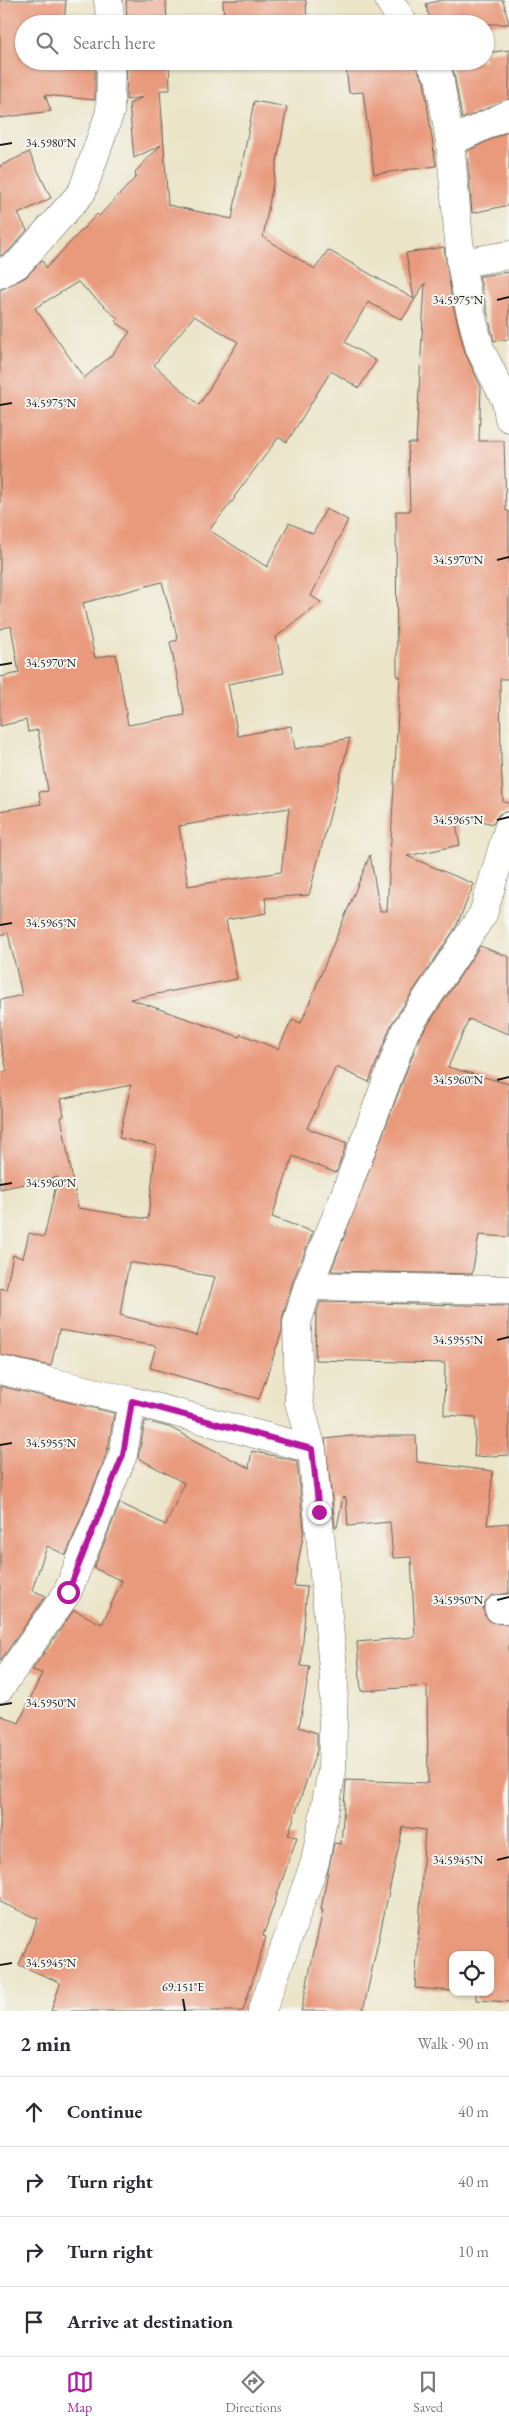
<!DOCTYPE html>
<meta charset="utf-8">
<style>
body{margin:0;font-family:"EB Garamond",serif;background:#f7f7f7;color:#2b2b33}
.controls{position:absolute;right:15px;bottom:15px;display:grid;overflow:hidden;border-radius:10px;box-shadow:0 1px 4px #0004}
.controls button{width:45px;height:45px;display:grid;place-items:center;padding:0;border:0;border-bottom:1px solid #e1e1e2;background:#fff;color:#2b2b33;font:25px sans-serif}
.stop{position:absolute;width:15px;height:15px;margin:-11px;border:4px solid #b5179e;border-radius:50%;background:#fff}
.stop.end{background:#b5179e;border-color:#fff;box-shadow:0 1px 5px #0008}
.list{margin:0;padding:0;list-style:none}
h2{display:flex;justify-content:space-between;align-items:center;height:65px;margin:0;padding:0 20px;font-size:21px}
h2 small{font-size:16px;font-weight:400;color:#7c7c81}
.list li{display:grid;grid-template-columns:32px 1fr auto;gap:15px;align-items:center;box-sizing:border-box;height:70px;padding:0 20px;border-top:1px solid #e1e1e2}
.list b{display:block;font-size:19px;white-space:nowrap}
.list em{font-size:16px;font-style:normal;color:#7c7c81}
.icon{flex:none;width:28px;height:28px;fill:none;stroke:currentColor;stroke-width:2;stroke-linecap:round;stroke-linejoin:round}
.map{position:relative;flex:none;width:509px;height:2011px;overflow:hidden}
.search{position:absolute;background:#fff;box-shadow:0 1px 4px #0004;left:15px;right:15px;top:15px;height:55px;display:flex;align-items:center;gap:12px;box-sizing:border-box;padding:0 18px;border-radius:28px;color:#7c7c81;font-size:19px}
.sheet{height:345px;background:#fff}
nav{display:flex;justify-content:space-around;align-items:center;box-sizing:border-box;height:70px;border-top:1px solid #e1e1e2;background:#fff;font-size:14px;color:#7c7c81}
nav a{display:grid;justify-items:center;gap:2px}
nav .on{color:#b5179e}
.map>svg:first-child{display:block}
.building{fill:#e99a7b;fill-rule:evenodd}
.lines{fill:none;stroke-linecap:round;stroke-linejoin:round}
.minor-casing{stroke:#646258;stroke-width:29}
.minor{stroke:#fff;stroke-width:28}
.route{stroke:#b5179e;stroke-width:6}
.ticks{fill:none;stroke:#1c1c1c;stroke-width:2}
.ticks-label{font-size:12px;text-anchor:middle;fill:#1c1c1c;stroke:#f6f6f2;stroke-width:4;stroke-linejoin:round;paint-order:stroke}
</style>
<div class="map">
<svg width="509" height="2011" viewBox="0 0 509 2011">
<rect width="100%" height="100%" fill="#f6f6f2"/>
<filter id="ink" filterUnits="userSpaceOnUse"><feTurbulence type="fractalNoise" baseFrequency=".02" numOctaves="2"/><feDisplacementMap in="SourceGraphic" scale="10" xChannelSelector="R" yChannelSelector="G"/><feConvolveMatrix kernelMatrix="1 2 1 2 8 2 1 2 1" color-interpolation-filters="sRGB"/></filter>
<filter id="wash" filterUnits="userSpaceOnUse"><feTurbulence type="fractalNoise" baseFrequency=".0096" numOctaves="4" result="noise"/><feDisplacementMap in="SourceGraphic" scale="20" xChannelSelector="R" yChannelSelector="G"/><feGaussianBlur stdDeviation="1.12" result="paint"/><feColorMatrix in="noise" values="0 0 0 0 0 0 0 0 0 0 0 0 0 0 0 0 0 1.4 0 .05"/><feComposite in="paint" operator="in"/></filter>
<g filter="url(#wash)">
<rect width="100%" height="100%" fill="#ebe4c7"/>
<g id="blocks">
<path class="building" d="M0,0H66L64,24H24V61H95V100L45,95L51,111L0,118Z
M126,0H166L167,24H127Z
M223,0H306L307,24H224Z
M442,0H503L509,24H431L426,4Z
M509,50V99L462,119L454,73L448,61H485V53Z
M127,61H169L170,90H160L168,205L232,219L254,101L287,107L263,237L315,269L328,250L414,299L406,253L444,247L453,305L465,353L481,387L479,441H504L506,511H509V679H500L501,759L503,802L509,803V811L499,814L493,824L454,814L460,845L407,856L474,884L456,927L392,1023L369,1082L336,1067L307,1128L347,1143L336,1173L293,1156L272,1217L313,1232L293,1281L282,1319V1331L259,1399L150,1368L156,1346L59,1330L51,1366L0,1355V1288L6,1290L13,1255L23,1258L29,1233L44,1237L58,1177L0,1189V1073L7,1071L0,1041V1000L22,995L8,933L0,935V811L41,804L39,792L48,791L38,730L28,732L26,720L0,726V677L19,673L11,626L0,629V290L26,277L42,260L46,268L97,214L99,216L136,177L135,172L161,145L134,158L129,104L143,97L126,100ZM78,282L118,319L116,322L130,332L113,354L84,378L35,308ZM425,283L416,443H408L410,511H396L397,676H400L387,911H380L370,855L301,1023L292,1020L278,1049L241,1034L240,1037L130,999L237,979L226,920L267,913L265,898L309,895L350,738L295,749L291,726L238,736L228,684L284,673L276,637L321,602L311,596L348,520L326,509L313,534L289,523L267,567L209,530L235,498L234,497L279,437L287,442L331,371L359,388L376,361L345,342L368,302L402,320ZM194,316L238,342L199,405L154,365ZM162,582L178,640L170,642L185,715L128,725L116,654L95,658L83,603ZM289,808L281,872L188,886L179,826ZM131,1085L119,1138L156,1146L148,1219L78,1208L61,1117L64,1116L61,1099ZM129,1262L215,1277L197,1336L120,1315Z
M413,61L424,82L436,166L374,174L363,92L349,93L346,68Z
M509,131V205L472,213L467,151Z
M29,152L51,198L18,214L27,230L8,252L0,256V166Z
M509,272V339L494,341L479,276Z
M480,946L509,957V1034L469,1019L448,1067L509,1084V1237L479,1235L472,1274L331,1271L419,1038Z
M320,1302L509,1306V1455L474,1457L476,1417L444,1415L445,1363L315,1360L316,1315Z
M0,1386L114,1413L109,1444L102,1466L66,1555L47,1546L32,1590L46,1596L0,1661Z
M145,1421L169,1427L249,1468L252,1451L297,1461L304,1530L294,1586L307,1587L301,1666L310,1667L299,1727L317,1733V1750L288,1835L297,1837L263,1936L266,1937L243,2011H51L60,1984L59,1982L19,1965L38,1919L0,1902V1715L19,1723L42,1673L32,1670L74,1610L102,1624L122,1581L94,1568L120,1503L166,1525L184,1483L138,1458Z
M351,1436H416L417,1462L493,1471L487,1525L509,1523V1593L491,1596L485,1602L483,1609L485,1616L491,1622L509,1625V2002L476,2000V1992H490V1955H453V1991L415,1988L425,1830L403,1827L363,2011H301L323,1910H321L327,1876L334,1843L341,1844L346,1780L428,1783L427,1686L361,1691L357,1642L415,1637L411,1557L393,1558L390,1522L348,1526L346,1498L343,1497L337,1527H335L325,1439Z"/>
</g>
</g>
<g filter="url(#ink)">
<use href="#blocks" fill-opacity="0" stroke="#646258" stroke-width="1"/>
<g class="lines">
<defs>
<path id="minor" d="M108,0L111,24
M389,0L404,24
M429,61L439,76L450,142L461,263L468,302L480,349L506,401L509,418
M450,142L509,114
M461,263L509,255
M0,274L18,264L82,192L110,112L111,61
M308,1286L509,1290
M0,1370L132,1401L312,1449
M499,1609H509
M0,1688L67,1593L123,1455L132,1401
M262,2011L315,1862L332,1770L334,1679L312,1449L299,1402L297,1323L308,1286L341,1205L405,1031L483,914L509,826"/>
</defs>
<use href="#minor" class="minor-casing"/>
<use href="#minor" class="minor"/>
</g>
</g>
<g class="lines" filter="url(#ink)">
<path class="route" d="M68,1592L123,1455L132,1401L312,1449L319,1512"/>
</g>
<path class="ticks" d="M0,145L12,143M497,300L509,297M0,405L12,403M497,560L509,557M0,665L12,663M497,820L509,817M0,925L12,923M497,1080L509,1077M0,1185L12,1183M497,1340L509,1337M0,1445L12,1443M497,1600L509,1597M0,1705L12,1703M497,1860L509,1857M0,1965L12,1963M183,1999L185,2011"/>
<g class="ticks-label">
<text x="51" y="147">34.5980°N</text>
<text x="458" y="304">34.5975°N</text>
<text x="51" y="407">34.5975°N</text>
<text x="458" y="564">34.5970°N</text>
<text x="51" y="667">34.5970°N</text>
<text x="458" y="824">34.5965°N</text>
<text x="51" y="927">34.5965°N</text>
<text x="458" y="1084">34.5960°N</text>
<text x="51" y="1187">34.5960°N</text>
<text x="458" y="1344">34.5955°N</text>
<text x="51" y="1447">34.5955°N</text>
<text x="458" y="1604">34.5950°N</text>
<text x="51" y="1707">34.5950°N</text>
<text x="458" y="1864">34.5945°N</text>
<text x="51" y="1967">34.5945°N</text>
<text x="183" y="1991">69.151°E</text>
</g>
</svg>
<div class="controls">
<button><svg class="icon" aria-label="locate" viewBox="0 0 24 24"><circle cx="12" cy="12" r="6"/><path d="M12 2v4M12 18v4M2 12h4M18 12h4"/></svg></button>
</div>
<div class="stop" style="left:68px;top:1592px"></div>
<div class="stop end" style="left:319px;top:1512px"></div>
<div class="search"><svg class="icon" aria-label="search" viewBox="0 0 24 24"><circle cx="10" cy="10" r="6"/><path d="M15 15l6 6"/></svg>Search here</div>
</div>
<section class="sheet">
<h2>2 min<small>Walk · 90 m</small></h2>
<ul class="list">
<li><svg class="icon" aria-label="ahead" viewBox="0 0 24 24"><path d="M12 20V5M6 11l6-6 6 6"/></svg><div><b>Continue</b></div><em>40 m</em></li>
<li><svg class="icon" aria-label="right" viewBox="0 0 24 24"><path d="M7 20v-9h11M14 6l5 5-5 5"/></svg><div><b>Turn right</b></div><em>40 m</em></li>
<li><svg class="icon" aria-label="right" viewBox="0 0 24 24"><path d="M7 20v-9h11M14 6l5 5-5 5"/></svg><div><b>Turn right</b></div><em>10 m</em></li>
<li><svg class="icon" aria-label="arrive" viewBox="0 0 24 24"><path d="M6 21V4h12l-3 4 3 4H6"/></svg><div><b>Arrive at destination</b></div></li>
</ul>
</section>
<nav>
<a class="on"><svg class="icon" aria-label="map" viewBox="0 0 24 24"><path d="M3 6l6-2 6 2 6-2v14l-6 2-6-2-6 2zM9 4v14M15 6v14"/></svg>Map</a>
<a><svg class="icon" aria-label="directions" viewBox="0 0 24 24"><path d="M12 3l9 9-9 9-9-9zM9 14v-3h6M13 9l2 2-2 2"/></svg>Directions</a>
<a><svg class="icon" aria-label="saved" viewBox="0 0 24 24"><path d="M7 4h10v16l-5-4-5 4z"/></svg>Saved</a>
</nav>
